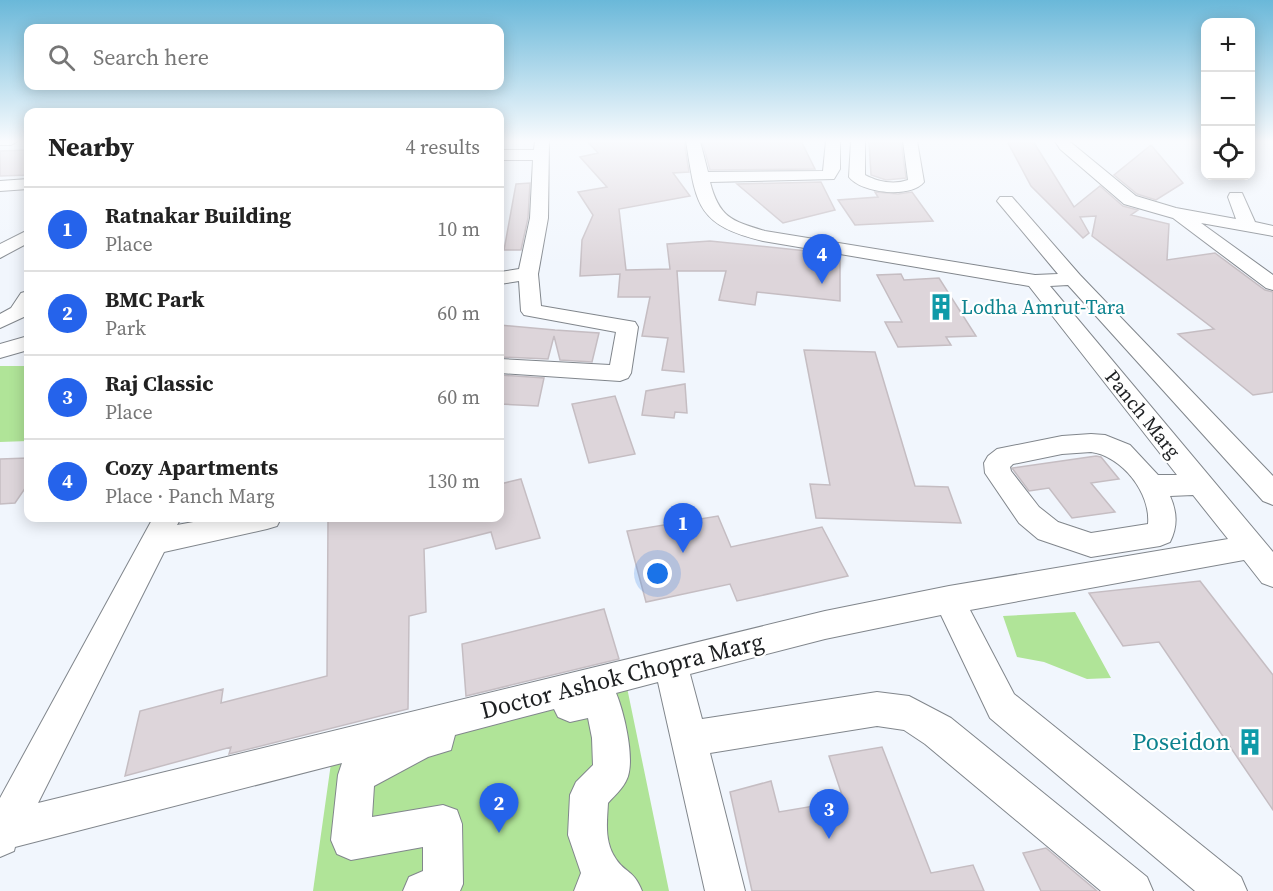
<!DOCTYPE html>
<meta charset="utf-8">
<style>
body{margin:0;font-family:"Source Serif 4",serif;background:#f2f2f2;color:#222}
.controls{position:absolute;right:18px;top:18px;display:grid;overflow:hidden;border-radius:12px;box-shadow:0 3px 15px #0003}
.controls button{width:54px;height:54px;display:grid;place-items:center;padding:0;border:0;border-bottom:2px solid #e0e0e0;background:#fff;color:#222;font:30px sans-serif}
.you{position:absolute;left:658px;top:574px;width:21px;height:21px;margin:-15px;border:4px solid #fff;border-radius:50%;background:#1a73e8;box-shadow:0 0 0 9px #1a73e833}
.badge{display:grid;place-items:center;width:39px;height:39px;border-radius:50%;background:#2563eb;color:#fff;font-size:20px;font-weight:700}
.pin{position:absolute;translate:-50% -50px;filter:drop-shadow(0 2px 3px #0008)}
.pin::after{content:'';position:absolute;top:32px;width:21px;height:18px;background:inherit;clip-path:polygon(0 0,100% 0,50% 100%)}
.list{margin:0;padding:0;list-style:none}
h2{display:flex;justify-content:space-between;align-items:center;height:78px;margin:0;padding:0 24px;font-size:26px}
h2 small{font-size:20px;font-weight:400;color:#767676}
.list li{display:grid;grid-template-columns:39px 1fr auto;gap:18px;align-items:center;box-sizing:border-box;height:84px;padding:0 24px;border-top:2px solid #e0e0e0}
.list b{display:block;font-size:22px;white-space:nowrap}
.list p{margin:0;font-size:20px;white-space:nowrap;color:#767676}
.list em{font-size:20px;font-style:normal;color:#767676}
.icon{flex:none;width:33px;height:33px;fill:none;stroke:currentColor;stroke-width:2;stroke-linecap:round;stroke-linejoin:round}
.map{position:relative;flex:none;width:1273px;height:891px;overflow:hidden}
.search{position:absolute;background:#fff;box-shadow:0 3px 15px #0003;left:24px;top:24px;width:480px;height:66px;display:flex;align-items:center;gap:15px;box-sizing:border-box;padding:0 21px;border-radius:12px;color:#767676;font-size:22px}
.panel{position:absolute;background:#fff;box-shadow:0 3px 15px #0003;left:24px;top:108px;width:480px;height:414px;border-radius:12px}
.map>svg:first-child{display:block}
.green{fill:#b0e498}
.building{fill:#ddd5da;stroke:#c5bdc2;stroke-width:1.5}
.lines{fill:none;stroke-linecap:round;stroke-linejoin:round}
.minor-casing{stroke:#81868c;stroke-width:2}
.minor{fill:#fff;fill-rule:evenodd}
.labels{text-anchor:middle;stroke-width:4.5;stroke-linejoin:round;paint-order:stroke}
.culture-label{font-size:20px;fill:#0d838f;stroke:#fff;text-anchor:start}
.street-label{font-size:20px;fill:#1d1f21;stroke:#fff}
.near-street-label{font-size:24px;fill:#1d1f21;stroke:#fff}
.near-culture-label{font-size:24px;fill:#0d838f;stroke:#fff;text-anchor:end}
</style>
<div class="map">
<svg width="1273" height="891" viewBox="0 0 1273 891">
<rect width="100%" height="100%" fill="#f1f6fd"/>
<path class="green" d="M0,366H28V441L0,442Z
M1075,612L1111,678L1087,679L1044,662L1017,657L1003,616Z
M624,673L669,891H313L333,749Z"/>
<path class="building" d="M587,141H684L689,172L673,173L690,196L619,209L626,270L670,269L667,244L710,241L817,252L840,256V301L757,292L755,305L719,300L726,271H677L684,372L662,370L668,338L642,336L650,297H618L620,274L580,276L582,240L593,215L578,192L607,187L580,157L598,153Z
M702,141H801L815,169L710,170Z
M869,141H901L906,178L886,180L871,175Z
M1007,141H1033L1074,207L1100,186L1123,206L1138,210L1131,215L1169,224L1167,260L1215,253L1265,290L1273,292V392L1253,395L1178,334L1214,329L1092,236L1096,216L1080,217L1089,233L1083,238L1031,186Z
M1151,145L1183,183L1156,200L1137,194L1114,175Z
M28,150V175L0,176V151Z
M821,182L835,210L783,223L737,184Z
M530,183L528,218L521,250H504L516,184Z
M875,192L898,194L912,192L933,221L855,225L838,200L878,197Z
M901,274L904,280L939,278L976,336L946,337L951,345L898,347L885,322H902L877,275Z
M500,325L555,330L599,333L592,362L560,360L554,336L548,359L500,357Z
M804,350L875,352L915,486L948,487L961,523L816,518L810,484L830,485Z
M500,375L544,378L538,406L500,404Z
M685,384L687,413L675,412L674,418L642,415L646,391Z
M615,396L635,454L589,463L572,404Z
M1096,456L1101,457L1119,479L1091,483L1115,512L1072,518L1049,488L1029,491L1012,468Z
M28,458V484L15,503L0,504V459Z
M521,479L540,538L496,549L491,532L424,549L426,612L409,616L408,709L229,754L231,747L125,776L140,711L223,689L221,703L327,676L328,520L341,518H500V484Z
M718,516L731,547L822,527L848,576L737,601L730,584L646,602L627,531Z
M1200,581L1273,675V810L1159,642L1123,646L1089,593Z
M604,609L619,659L466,696L462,644Z
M882,747L931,873L973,865L984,891H752L730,792L771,781L779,812L844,801L829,756Z
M1046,848L1097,891H1041L1023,853Z"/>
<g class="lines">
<defs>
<path id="minor" d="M0,141H18L11,145H0Z
M535,141H549L548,218L538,274L541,306L635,322L638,327L631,373L628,378L620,381L500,373V359L610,365L616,332L524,315L521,311L519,281L500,284V272L519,269L530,218L533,160H500V150H534Z
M686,141H700L708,172L823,171L826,141H840V169L834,179L710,182C719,217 731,221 765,231L1035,275L1058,274L997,201L1000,197H1012L1080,275L1273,476V505L1263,501L1068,285L1050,286L1273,552V587L1262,583L1244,560L970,610L1014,694L1241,877L1247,891H1195L990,718L941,615L825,639L690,674L702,719L877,692L909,696L951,718L1147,877L1153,891H1101L925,744L904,730L877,726L710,753L745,891H705L658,682L616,693C624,712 633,752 629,772C627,785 616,794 608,803C607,822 604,842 616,859C625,873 634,870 642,891H574L581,873L568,835L570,795L576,782L593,765L592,738L588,718L570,722L558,717L554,709L455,735L451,750L428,757L374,786L372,817L443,805L457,810L462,824L463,884L460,891H403L409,877L423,871V847L351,860L337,854L331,840L338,775L342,763L15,847L14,851L0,857V798L153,518H181L177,525L215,518H281L277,526L267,529L164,552L38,803L825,611L949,586L1228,539L1193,495L1170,496C1177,512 1178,526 1170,542L1160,546L1091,557L1038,539L1019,523L985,473L984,463L988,456L997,449L1062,436L1091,434L1105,435L1130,445L1158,475H1177L1029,286L763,241C696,225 696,204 686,141ZM1091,452C1122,456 1151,493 1148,524L1091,533L1058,522L1039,507L1011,471L1010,467L1013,464L1062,454Z
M851,141H865V175C878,182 894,185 908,180L903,141H917L924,182C911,199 861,193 849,177Z
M1055,141H1069L1136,196L1176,208L1236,219L1228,197L1230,193H1242L1255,222L1273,226V236L1201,223L1273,275V290L1266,288L1173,218L1124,204L1060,149Z
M28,179V189L0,191V181Z
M28,230V243L0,258V244Z
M28,291V313L26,316L0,328V314L11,308L21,293Z
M28,336V350L0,358V344Z"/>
</defs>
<use href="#minor" class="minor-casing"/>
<use href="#minor" class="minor"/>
</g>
<linearGradient id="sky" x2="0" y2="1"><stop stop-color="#6ab8d9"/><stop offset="0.53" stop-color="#f9fbfe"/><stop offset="1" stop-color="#f9fbfe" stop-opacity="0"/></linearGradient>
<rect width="1273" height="266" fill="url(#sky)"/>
<defs>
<symbol id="building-bare" viewBox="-9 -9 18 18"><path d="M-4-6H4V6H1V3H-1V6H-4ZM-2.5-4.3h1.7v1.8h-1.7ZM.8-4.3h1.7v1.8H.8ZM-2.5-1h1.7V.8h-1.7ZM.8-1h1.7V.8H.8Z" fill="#0f9aa8" stroke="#fff" stroke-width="2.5" paint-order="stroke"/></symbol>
</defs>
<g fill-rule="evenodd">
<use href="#building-bare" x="922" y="288" width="38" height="38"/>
<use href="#building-bare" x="1231" y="723" width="38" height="38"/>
</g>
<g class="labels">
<g class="culture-label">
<text x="961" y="314">Lodha Amrut-Tara</text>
</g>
<g class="street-label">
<text transform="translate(1143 414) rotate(51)" y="7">Panch Marg</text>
</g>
<g class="near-street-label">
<text transform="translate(622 676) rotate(-14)" y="8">Doctor Ashok Chopra Marg</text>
</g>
<g class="near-culture-label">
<text x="1230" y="750">Poseidon</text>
</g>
</g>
</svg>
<div class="controls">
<button>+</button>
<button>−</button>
<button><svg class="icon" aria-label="locate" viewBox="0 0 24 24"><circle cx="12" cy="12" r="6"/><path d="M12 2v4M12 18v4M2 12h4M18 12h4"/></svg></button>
</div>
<div class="you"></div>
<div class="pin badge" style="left:683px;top:553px">1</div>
<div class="pin badge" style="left:499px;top:833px">2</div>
<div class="pin badge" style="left:829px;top:839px">3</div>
<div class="pin badge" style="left:822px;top:284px">4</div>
<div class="search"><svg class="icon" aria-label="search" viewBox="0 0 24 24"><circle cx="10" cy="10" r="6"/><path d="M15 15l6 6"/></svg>Search here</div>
<section class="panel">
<h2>Nearby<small>4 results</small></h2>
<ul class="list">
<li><span class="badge">1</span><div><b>Ratnakar Building</b><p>Place</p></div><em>10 m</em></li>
<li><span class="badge">2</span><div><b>BMC Park</b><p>Park</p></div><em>60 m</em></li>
<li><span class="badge">3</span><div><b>Raj Classic</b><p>Place</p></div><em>60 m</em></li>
<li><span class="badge">4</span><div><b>Cozy Apartments</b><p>Place · Panch Marg</p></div><em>130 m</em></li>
</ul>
</section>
</div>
